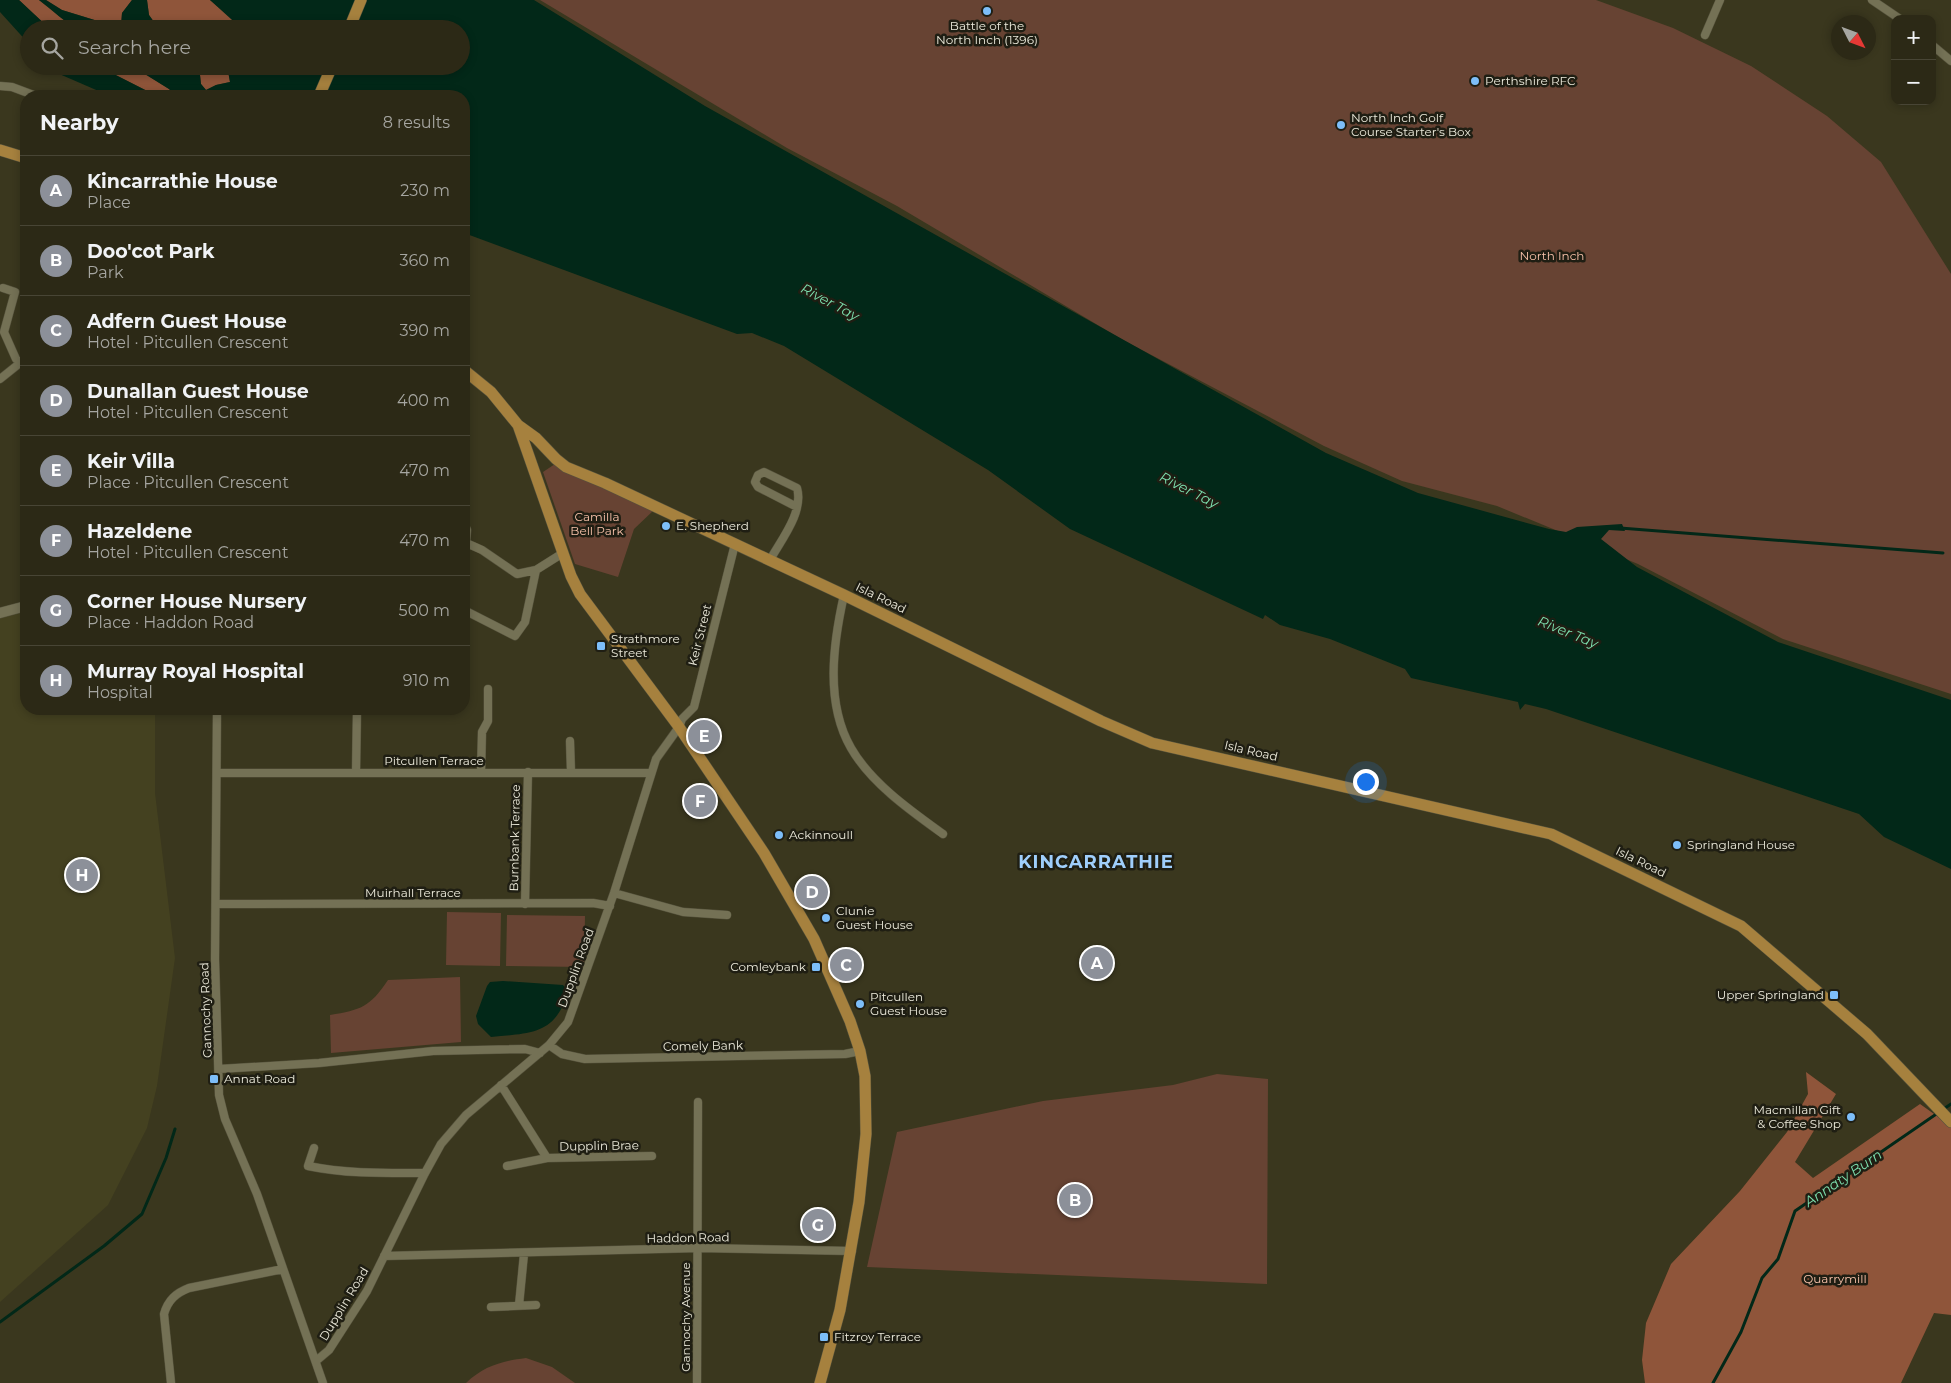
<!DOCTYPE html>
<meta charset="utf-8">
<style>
body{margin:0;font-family:Montserrat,sans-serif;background:#34311f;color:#f1f3f6}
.controls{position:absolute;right:15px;top:15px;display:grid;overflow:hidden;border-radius:10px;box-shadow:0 2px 8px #0003}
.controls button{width:45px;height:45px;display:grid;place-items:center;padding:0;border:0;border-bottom:1px solid #484535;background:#2c2916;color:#f1f3f6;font:25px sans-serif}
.compass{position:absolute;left:1831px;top:15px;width:45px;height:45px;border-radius:50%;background:#2c2916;box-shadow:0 2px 8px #0003;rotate:132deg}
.you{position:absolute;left:1365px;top:781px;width:18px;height:18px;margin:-12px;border:4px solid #fff;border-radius:50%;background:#1a73e8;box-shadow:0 0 0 8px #1a73e833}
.badge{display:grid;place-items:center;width:32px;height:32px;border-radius:50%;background:#8c9099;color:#fff;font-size:16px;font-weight:700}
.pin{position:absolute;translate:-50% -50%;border:2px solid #fff;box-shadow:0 1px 5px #0006}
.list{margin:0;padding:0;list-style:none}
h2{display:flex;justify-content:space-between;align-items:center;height:65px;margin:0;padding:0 20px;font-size:21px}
h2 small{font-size:16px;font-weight:400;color:#a6a6a1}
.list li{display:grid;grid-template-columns:32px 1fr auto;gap:15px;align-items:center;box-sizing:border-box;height:70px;padding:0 20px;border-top:1px solid #484535}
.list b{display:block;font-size:19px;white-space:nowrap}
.list p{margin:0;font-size:16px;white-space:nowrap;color:#a6a6a1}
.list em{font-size:16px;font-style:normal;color:#a6a6a1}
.icon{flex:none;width:28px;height:28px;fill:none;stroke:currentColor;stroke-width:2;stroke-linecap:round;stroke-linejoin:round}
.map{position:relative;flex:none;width:1951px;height:1383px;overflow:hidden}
.search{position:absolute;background:#2c2916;box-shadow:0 2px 8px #0003;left:20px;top:20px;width:450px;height:55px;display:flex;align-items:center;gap:12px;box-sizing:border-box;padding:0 18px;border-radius:28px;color:#a6a6a1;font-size:19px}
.panel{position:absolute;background:#2c2916;box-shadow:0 2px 8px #0003;left:20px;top:90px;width:450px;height:625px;border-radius:20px}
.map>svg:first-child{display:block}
.built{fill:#444120}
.green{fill:#674333}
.forest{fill:#8f553a}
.water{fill:#022818}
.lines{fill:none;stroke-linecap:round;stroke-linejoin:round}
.stream{stroke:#022818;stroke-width:3}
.street-casing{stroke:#56533d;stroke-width:9}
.secondary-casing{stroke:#56533d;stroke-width:11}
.primary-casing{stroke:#56533d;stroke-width:12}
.street{stroke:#747155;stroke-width:8}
.secondary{stroke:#747155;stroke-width:10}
.primary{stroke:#a6813e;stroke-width:11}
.poi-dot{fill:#7dbef9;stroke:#1f1e13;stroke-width:2}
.labels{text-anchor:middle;stroke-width:5;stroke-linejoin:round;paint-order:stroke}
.poi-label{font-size:12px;fill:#eceadb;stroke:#1f1e13;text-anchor:start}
.park-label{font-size:12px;fill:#f8c2aa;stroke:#1f1e13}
.street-label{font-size:12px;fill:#eceadb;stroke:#1f1e13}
.water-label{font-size:14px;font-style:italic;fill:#7ddfae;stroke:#1f1e13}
.district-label{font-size:18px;font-weight:bold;letter-spacing:1px;fill:#9fcefb;stroke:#1f1e13}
</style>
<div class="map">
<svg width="1951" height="1383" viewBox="0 0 1951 1383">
<rect width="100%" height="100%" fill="#3a371e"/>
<path class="built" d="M26,611V709H155V793L175,958L157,1086L147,1128L108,1205L0,1302V618Z"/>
<path class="green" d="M540,0H1596L1673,28L1751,66L1827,116L1881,162L1951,274V694L1783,639L1638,564L1497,506L1402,481L1324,446L1123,340L897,206L787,148Z
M555,464L654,510L634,529L618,577L575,564L543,472Z
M447,912L501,913L500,966L446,965Z
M507,915L585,916L584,967L506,966Z
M460,977L461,1042L331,1053L330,1015C361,1010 370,1007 388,980Z
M1217,1074L1268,1079L1267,1284L867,1267L897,1132L1043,1101L1173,1085Z
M526,1358L552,1367L575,1383H466C484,1366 502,1361 526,1358Z"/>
<path class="forest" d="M19,0H39L70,25L80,29H50Z
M46,0H132L122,13L121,26L144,23L151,29H105L101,22L62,10Z
M147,0H210L243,28L159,29L149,15Z
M98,66H132L169,89L176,96H157Z
M199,66H236L228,71L230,82L216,85L206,90L201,84Z
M1806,1072L1836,1094L1795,1162L1813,1178L1920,1104L1951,1126V1315L1934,1313L1901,1383H1645L1642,1360L1646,1323L1671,1264L1740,1191L1787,1132L1808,1094Z"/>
<path class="water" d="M0,0H19L50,29H29V44L0,12Z
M39,0H46L62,10L101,22L105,29C66,29 68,22 39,0Z
M132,0H147L149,15L159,29H151L144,23L121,26L122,13Z
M210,0H534L705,106L1326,453L1418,493L1549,529L1566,532L1577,527L1622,524L1625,531L1609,530L1601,539L1637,567L1778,642L1951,700V869L1884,837L1859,814L1546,709L1525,704L1520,710L1518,702L1411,678L1405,669L1330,639L1280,625L1265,615L1263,619L1070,529L988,470L784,346L752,333L737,334L464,233V96H346L325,89L321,96H176L169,89L132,66H169L186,74L188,66H199L201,84L206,90L216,85L230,82L228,71L236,66H461V29H242Z
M50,66H98L157,96H110L57,73Z
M503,981L563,985L568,991C556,1035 531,1033 491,1037L478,1024L476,1016L487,986L490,982Z"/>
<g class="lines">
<path class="stream" d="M1620,528L1943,553
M0,1322L104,1246L142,1214L166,1158L175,1129
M1713,1383L1741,1332L1762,1278L1778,1259L1795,1211L1951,1104"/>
<defs>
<path id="street" d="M1872,0L1900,19
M1705,35L1720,0
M1932,45L1951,61
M0,86L12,87L36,96
M3,288L15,292L4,332L16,359L26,367
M0,379L20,363
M464,523L467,530L466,542
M464,542L482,550L517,574L536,570L563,553
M770,560C781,540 804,512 797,488L764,472L758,475L755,482L758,487L797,507
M844,595C833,644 825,703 851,748C871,783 911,811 943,834
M464,610L515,636L525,622L536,570
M217,709L215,959L219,1095L225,1119L257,1194L323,1383
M570,741L571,772
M217,773H651
M356,773L357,709
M481,773L482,732L488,721V689
M614,893L683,912L727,915
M216,904L593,903L610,906
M525,904L528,772
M549,1045L562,1054L585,1059L845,1054L860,1051
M219,1069L319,1063L433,1051L525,1049L540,1053
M501,1085L547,1158L652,1156
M314,1148L308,1166C347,1174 386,1173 425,1173
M507,1166L547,1158
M384,1256L699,1248L852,1251
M519,1305L524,1254
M491,1307L536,1305
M316,1361L329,1350L367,1291L425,1173L441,1144L466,1115L549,1045L568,1022L614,893L656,759L679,727L682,719L694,707L735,544
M171,1383L164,1314C168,1300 176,1293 189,1288L283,1269
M697,1383L698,1102"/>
<path id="secondary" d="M0,613L26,606"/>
<path id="primary" d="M349,29L361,0
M319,96L332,66
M0,150L26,158
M464,370L491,392L518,425L536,438L556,459L566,467L605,483L844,595L1101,721L1152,743L1551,834L1741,926L1867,1034L1951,1122
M518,425L571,576L580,594L679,727L764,853L814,939L850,1021L860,1051L865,1076L866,1134L859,1202L840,1310L820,1383"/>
</defs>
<use href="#street" class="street-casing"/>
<use href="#secondary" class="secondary-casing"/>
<use href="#primary" class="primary-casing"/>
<use href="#street" class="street"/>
<use href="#secondary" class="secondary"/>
<use href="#primary" class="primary"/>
</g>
<g class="poi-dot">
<circle cx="987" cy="11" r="5"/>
<circle cx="1475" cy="81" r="5"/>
<circle cx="1341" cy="125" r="5"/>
<circle cx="666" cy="526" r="5"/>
<rect x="596" y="641" width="10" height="10" rx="2.5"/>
<circle cx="779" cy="835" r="5"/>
<circle cx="1677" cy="845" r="5"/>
<circle cx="826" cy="918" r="5"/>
<rect x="811" y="962" width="10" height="10" rx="2.5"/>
<rect x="1829" y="990" width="10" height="10" rx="2.5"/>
<circle cx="860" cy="1004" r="5"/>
<rect x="209" y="1074" width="10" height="10" rx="2.5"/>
<circle cx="1851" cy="1117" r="5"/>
<rect x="819" y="1332" width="10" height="10" rx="2.5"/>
</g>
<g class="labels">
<g class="poi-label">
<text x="987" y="30" text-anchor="middle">Battle of the<tspan x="987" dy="14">North Inch (1396)</tspan></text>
<text x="1485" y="85">Perthshire RFC</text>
<text x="1351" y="122">North Inch Golf<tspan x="1351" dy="14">Course Starter's Box</tspan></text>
<text x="676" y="530">E. Shepherd</text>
<text x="611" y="643">Strathmore<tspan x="611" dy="14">Street</tspan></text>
<text x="789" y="839">Ackinnoull</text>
<text x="1687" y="849">Springland House</text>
<text x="836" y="915">Clunie<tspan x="836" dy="14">Guest House</tspan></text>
<text x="806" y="971" text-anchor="end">Comleybank</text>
<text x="1824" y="999" text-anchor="end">Upper Springland</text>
<text x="870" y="1001">Pitcullen<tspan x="870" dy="14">Guest House</tspan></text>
<text x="224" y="1083">Annat Road</text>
<text x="1841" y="1114" text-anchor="end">Macmillan Gift<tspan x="1841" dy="14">&amp; Coffee Shop</tspan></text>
<text x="834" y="1341">Fitzroy Terrace</text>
</g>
<g class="park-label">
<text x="1552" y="260">North Inch</text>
<text x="597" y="521">Camilla<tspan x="597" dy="14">Bell Park</tspan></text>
<text x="1835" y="1283">Quarrymill</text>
</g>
<g class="street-label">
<text transform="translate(881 598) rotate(26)" y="4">Isla Road</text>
<text transform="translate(700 635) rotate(-76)" y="4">Keir Street</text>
<text transform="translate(1251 751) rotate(13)" y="4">Isla Road</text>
<text x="434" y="765">Pitcullen Terrace</text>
<text transform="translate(515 838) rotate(-89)" y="4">Burnbank Terrace</text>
<text transform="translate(1641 862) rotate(26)" y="4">Isla Road</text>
<text x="413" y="897">Muirhall Terrace</text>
<text transform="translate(576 968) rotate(-70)" y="4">Dupplin Road</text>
<text transform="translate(206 1010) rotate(-92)" y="4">Gannochy Road</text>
<text transform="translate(703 1046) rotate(-1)" y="4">Comely Bank</text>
<text transform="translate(599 1146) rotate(-1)" y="4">Dupplin Brae</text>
<text transform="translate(688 1238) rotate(-1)" y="4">Haddon Road</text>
<text transform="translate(344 1304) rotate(-59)" y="4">Dupplin Road</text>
<text transform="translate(686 1317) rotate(-90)" y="4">Gannochy Avenue</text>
</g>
<g class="water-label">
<text transform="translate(830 302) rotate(28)" y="5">River Tay</text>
<text transform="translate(1189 490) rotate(27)" y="5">River Tay</text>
<text transform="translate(1568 632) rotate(22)" y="5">River Tay</text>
<text transform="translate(1843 1178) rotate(-34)" y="5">Annaty Burn</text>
</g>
<g class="district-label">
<text x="1096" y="868">KINCARRATHIE</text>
</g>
</g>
</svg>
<div class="controls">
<button>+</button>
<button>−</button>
</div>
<svg class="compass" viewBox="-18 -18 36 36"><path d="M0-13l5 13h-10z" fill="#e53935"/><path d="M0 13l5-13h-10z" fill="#a6a6a1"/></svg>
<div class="you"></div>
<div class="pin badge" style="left:1097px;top:963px">A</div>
<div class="pin badge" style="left:1075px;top:1200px">B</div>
<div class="pin badge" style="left:846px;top:965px">C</div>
<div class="pin badge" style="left:812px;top:892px">D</div>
<div class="pin badge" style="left:704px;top:736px">E</div>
<div class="pin badge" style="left:700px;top:801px">F</div>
<div class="pin badge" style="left:818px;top:1225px">G</div>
<div class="pin badge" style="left:82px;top:875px">H</div>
<div class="search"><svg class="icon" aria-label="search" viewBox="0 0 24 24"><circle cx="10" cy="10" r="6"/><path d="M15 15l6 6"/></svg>Search here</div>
<section class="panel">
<h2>Nearby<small>8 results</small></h2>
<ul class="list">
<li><span class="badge">A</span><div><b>Kincarrathie House</b><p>Place</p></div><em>230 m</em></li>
<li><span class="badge">B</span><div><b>Doo'cot Park</b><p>Park</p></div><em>360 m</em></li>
<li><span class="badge">C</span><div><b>Adfern Guest House</b><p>Hotel · Pitcullen Crescent</p></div><em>390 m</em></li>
<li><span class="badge">D</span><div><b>Dunallan Guest House</b><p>Hotel · Pitcullen Crescent</p></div><em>400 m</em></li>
<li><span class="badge">E</span><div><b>Keir Villa</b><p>Place · Pitcullen Crescent</p></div><em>470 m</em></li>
<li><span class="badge">F</span><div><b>Hazeldene</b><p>Hotel · Pitcullen Crescent</p></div><em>470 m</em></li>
<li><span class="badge">G</span><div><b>Corner House Nursery</b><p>Place · Haddon Road</p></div><em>500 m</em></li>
<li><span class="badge">H</span><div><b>Murray Royal Hospital</b><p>Hospital</p></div><em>910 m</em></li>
</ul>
</section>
</div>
